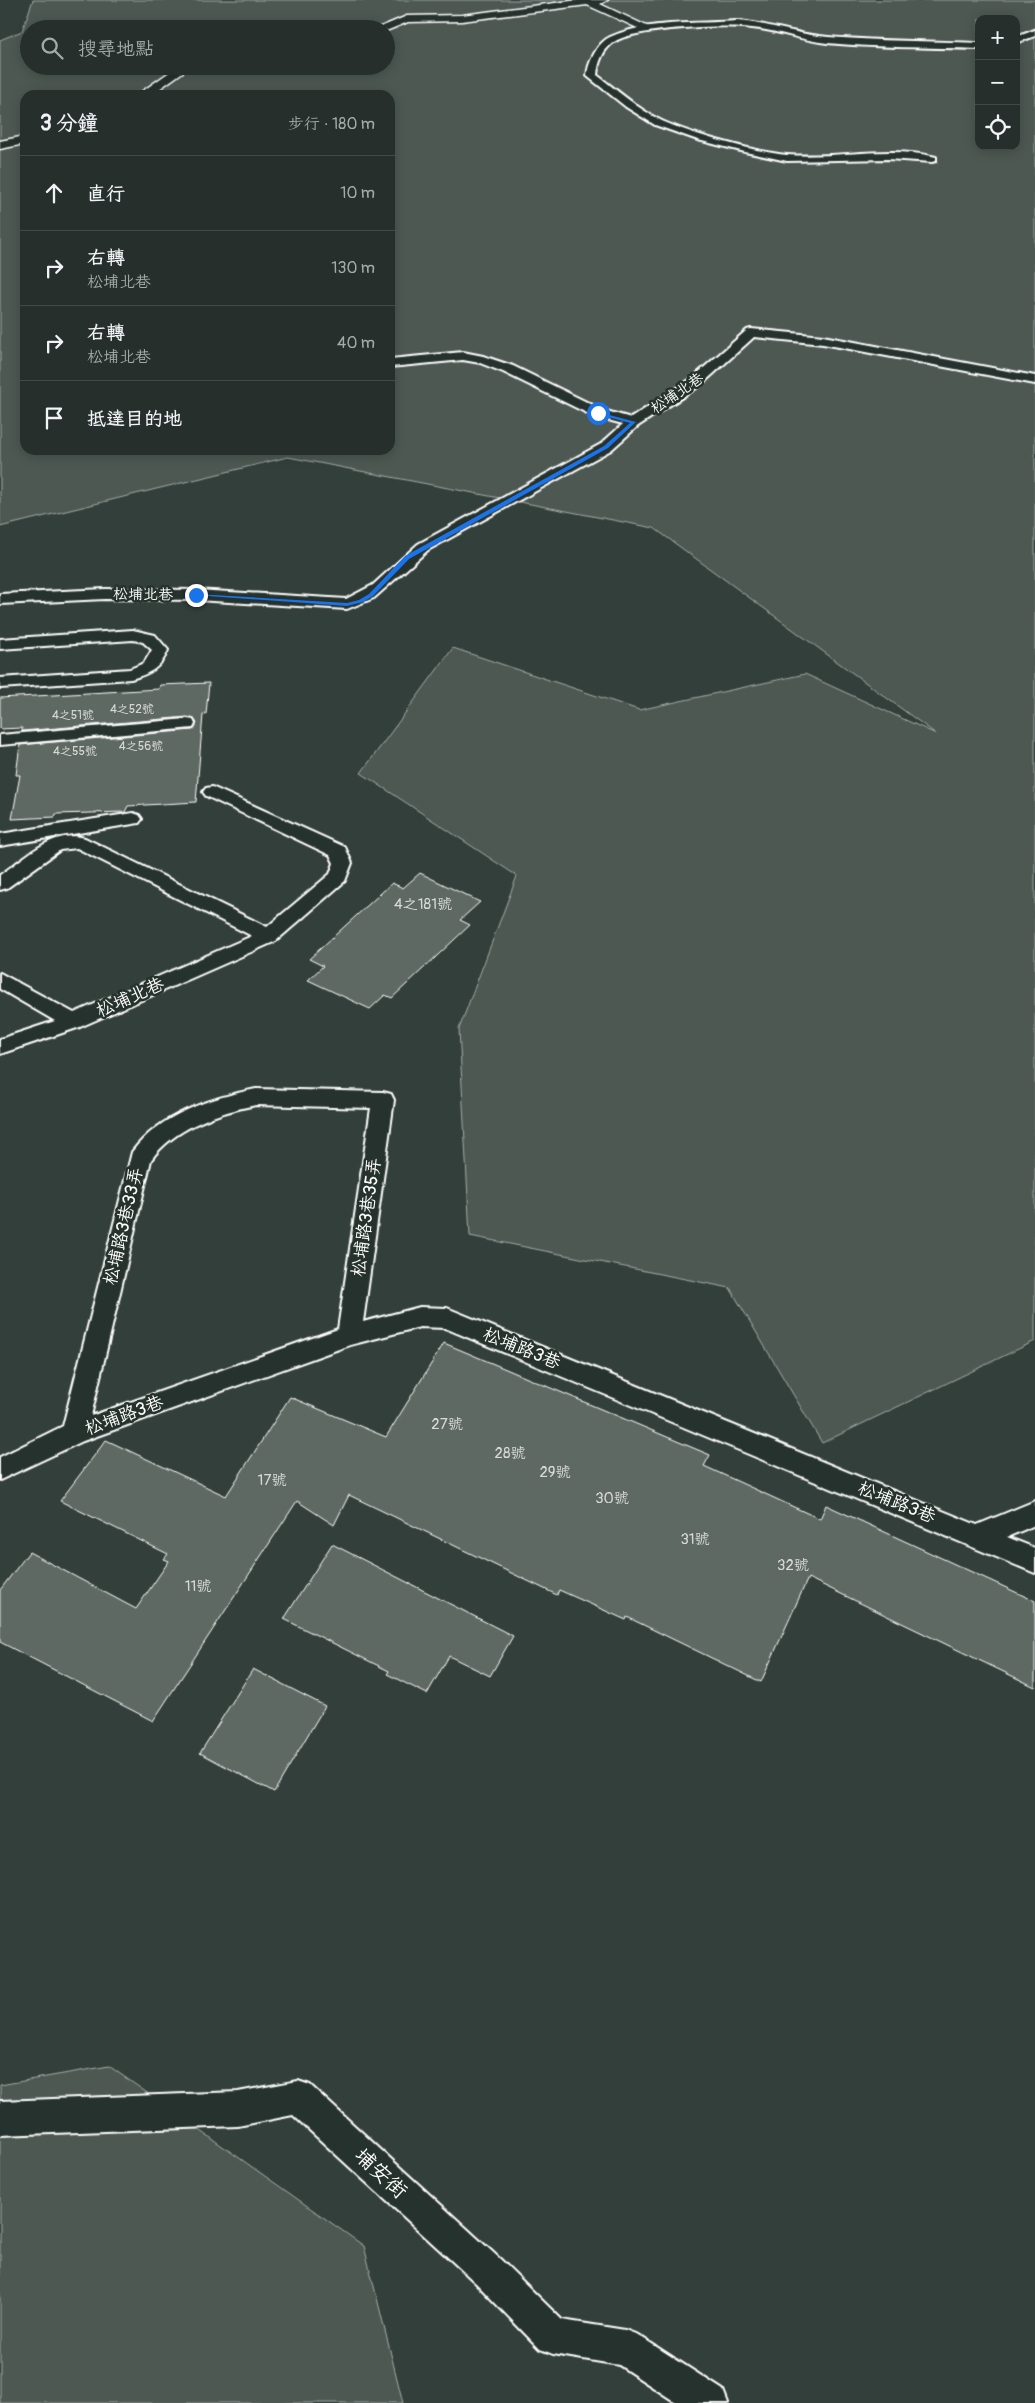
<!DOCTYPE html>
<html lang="zh-TW">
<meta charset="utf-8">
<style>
body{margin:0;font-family:Pangolin,"LXGW WenKai TC",sans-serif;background:#323b38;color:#f1f3f6}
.controls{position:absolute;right:15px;top:15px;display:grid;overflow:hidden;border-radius:10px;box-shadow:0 2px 12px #0003}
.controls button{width:45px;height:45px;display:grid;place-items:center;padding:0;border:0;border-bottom:1px solid #424a48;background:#262f2c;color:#f1f3f6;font:25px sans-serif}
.stop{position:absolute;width:15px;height:15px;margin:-11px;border:4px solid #1a73e8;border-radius:50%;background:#fff}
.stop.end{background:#1a73e8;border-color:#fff;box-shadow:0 1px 5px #0008}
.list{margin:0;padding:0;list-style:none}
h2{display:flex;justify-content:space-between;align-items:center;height:65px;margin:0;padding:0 20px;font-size:21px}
h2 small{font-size:16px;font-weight:400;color:#a4a9a9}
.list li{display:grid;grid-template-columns:32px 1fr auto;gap:15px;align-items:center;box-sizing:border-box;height:75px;padding:0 20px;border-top:1px solid #424a48}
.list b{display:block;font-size:19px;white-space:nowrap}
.list p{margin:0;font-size:16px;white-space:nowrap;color:#a4a9a9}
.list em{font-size:16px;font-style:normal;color:#a4a9a9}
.icon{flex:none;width:28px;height:28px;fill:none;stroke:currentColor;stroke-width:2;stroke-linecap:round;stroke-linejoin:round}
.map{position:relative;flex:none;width:1035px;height:2403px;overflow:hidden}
.search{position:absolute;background:#262f2c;box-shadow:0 2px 12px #0003;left:20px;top:20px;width:375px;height:55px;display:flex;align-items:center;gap:12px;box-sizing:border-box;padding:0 18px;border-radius:28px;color:#a4a9a9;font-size:19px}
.panel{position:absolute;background:#262f2c;box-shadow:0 2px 12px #0003;left:20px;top:90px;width:375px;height:365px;border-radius:15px}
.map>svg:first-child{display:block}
.green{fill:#4d5853;stroke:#a6aca9;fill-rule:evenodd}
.building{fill:#5f6964;stroke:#fff}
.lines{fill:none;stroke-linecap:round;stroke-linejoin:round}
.service-casing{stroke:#fff;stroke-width:4}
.minor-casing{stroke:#fff;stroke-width:3}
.service{fill:#26332d;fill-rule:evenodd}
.minor{fill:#26332d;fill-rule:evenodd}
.route{fill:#1a73e8}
.labels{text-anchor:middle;stroke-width:5;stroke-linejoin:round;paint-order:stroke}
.far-number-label{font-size:12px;fill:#d7dad8}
.far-street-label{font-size:15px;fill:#fff;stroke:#26332d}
.number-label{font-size:15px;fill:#d7dad8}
.street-label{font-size:18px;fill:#fff;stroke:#26332d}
.near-street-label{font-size:21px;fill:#fff;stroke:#26332d}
</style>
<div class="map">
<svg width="1035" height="2403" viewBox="0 0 1035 2403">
<rect width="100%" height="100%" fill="#333f3a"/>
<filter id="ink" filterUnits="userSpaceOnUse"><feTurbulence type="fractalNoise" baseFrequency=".02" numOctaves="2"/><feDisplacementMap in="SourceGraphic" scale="10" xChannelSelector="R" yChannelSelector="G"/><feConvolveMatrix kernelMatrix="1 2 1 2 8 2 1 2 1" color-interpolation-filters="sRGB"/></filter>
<g filter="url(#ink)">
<path class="green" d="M33,0H1035V1341L822,1443L730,1288L470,1236L459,1029L517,876L361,773L453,648L639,710L805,674L936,734L654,528L288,457L0,527V40L22,31ZM979,19H1016V146H979ZM29,29H386V66H29ZM25,95H390V450H25Z
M109,2066L364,2246L403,2403H0V2085Z"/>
<path class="building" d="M209,683L206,714L203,715L196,802L128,806L125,812L56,814L55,817L12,819L20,775H16L20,745L193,730L197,723L193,718L187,717L22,731V728L0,729V698L159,689L160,685Z
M420,873L480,902L460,920L470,925L392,998L385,995L370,1009L308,980L323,966L309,959L392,883L403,888Z
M444,1343L710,1455L704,1466L820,1519L826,1505L1035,1601V1687L808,1578L761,1682L627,1617L626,1620L559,1590L557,1595L349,1495L334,1525L297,1501L153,1721L0,1642V1590L29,1552L136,1609L169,1561L164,1559L168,1554L60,1501L106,1440L226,1496L290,1397L386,1437Z
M332,1544L513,1636L490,1676L449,1656L427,1694L387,1674L389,1671L284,1619Z
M253,1669L325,1706L274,1792L200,1753Z"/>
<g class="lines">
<defs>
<path id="service" d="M737,21C768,23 797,35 828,37C878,41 929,41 979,43V49C928,47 877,48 827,43C801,40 777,30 752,28C726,24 634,28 614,42C603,49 598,63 597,75C618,91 638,109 662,121C691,134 755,152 787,155C836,159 888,145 936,157V161L932,162L888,159L787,161L745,152L698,140L655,125L626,107L587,76C588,63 597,43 610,37C648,20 696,24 737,21Z
M1035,30V36L1016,43V37Z
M751,329L823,336L1035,376V384L823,344L754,337L701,385L638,426L611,450L428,550L374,598L347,609L196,600L105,599L0,604V594L105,589L196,590L346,599L373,585L418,544L601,444L623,424L593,416L503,372L480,363L463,360L390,367V359L463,352L483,356L513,366L603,410L631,418L691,379L747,330Z
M133,630L155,635L168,650C161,668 149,674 131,679L0,688V678L130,669L144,663L152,650L143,642L133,640L0,649V639Z
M187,719L193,720L195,724L193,728L0,745V735Z
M212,787L345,847L352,863L345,881L276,941L80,1027L0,1054V1039L55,1021L0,989V973L74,1013L252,936L77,848L60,850L7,888L0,890V875C25,858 53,829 85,838L267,927L330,874L334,863L330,855L206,796L203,792L206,788Z
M133,813L139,815L142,819L139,823L0,846V834Z
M256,1089L383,1092L391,1094L394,1100L363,1322L420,1307L447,1308L977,1525L1035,1501V1525L1007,1537L1035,1548V1573L445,1328L420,1327L350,1345L83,1441L0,1480V1457L63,1426L132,1152C160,1114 211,1098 256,1089ZM256,1105L371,1108L338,1329L91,1416L151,1160C173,1128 219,1112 256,1105Z
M298,2081L310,2085L500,2259L562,2320L625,2330L638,2335L723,2390L728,2403H677L619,2365L553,2354L540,2349L476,2283L293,2115L238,2126L0,2135V2101L238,2092Z"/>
<path id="minor" d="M579,0H608L600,4L653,29L648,32L644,31L587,5L462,21L408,22L386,31V29H376L407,16L462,15Z
M252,26H284L289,29H247Z
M178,66H191L151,95H137Z
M25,136V144L0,149V141Z"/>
</defs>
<use href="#service" class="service-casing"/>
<use href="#minor" class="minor-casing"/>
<use href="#service" class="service"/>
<use href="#minor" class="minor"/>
</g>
</g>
<path class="route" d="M598,412L636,422L608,448L409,559L373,596L363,602L347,606L193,595L196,594L347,603L359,600L369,594L405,556L604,446L630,423L597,414Z"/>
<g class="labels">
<g class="far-number-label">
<text x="132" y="713">4之52號</text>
<text x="73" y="719">4之51號</text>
<text x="141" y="750">4之56號</text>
<text x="75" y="755">4之55號</text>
</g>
<g class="far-street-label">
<text transform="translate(677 393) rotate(-34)" y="5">松埔北巷</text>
<text transform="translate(143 594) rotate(1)" y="5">松埔北巷</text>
</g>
<g class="number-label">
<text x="423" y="909">4之181號</text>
<text x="447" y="1429">27號</text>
<text x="510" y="1458">28號</text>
<text x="555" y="1477">29號</text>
<text x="272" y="1485">17號</text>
<text x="612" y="1503">30號</text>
<text x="695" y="1544">31號</text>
<text x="793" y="1570">32號</text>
<text x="198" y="1591">11號</text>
</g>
<g class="street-label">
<text transform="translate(130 997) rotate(-24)" y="6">松埔北巷</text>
<text transform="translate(366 1217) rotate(-82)" y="6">松埔路3巷35弄</text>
<text transform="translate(123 1226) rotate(-77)" y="6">松埔路3巷33弄</text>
<text transform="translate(522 1348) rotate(22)" y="6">松埔路3巷</text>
<text transform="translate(124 1415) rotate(-20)" y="6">松埔路3巷</text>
<text transform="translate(897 1502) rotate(22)" y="6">松埔路3巷</text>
</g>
<g class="near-street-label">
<text transform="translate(381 2173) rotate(43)" y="7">埔安街</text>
</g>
</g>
</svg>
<div class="controls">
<button>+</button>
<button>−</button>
<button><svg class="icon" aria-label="locate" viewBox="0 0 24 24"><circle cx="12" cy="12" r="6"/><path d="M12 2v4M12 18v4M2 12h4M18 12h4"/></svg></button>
</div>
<div class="stop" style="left:598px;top:413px"></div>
<div class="stop end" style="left:196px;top:595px"></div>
<div class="search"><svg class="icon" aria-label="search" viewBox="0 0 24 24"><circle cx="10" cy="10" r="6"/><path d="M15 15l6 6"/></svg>搜尋地點</div>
<section class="panel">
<h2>3 分鐘<small>步行 · 180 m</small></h2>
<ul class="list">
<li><svg class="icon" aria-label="ahead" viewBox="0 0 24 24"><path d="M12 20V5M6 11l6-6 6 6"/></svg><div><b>直行</b></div><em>10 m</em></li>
<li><svg class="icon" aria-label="right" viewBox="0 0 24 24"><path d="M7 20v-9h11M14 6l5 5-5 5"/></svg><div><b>右轉</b><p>松埔北巷</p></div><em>130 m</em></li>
<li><svg class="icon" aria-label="right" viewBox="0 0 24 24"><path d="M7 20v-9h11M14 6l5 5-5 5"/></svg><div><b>右轉</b><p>松埔北巷</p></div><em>40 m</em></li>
<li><svg class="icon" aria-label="arrive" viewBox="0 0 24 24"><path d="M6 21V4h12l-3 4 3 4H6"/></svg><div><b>抵達目的地</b></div></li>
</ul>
</section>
</div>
